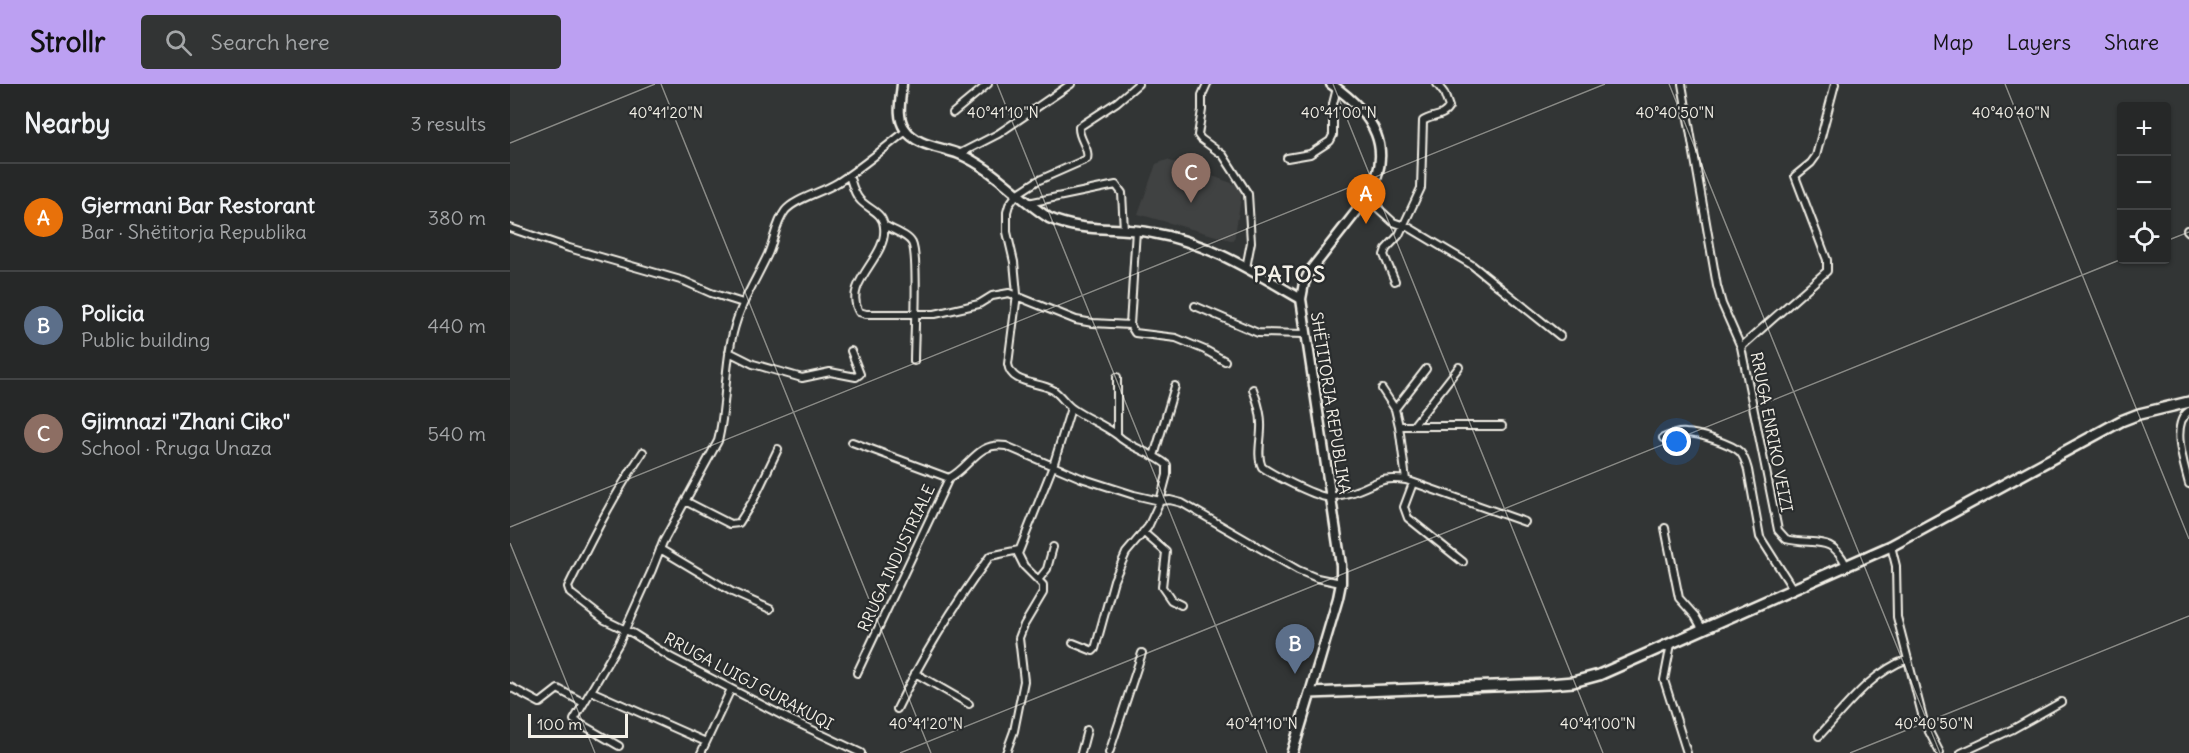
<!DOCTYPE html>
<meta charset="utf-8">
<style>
body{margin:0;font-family:Delius,sans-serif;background:#323434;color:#f1f3f6}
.controls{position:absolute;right:18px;top:18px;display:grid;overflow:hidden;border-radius:6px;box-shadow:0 2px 4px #0004}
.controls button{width:54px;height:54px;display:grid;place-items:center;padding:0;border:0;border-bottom:2px solid #424445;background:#262828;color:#f1f3f6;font:30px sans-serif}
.scale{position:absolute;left:18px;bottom:15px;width:100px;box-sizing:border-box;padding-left:6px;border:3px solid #f4f1e8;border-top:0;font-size:16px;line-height:21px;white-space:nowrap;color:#f4f1e8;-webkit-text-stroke:4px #2a2d2e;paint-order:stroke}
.you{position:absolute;left:1167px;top:358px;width:21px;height:21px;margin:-15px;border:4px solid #fff;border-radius:50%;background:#1a73e8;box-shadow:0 0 0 9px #1a73e833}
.badge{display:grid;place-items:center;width:39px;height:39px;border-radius:50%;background:#bca0f2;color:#fff;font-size:20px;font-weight:700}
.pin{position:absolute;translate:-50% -50px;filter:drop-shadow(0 2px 3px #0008)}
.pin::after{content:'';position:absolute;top:32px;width:21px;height:18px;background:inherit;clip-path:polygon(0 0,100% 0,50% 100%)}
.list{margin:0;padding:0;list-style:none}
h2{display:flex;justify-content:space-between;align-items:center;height:78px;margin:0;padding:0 24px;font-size:26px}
h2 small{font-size:20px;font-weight:400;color:#a4a6a8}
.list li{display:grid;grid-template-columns:39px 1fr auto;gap:18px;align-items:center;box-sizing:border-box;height:108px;padding:0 24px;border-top:2px solid #424445}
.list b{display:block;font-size:22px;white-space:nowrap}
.list p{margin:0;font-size:20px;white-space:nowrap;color:#a4a6a8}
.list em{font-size:20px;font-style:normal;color:#a4a6a8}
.icon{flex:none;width:33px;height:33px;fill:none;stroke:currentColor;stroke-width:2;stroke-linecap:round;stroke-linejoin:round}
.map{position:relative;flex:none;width:1679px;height:669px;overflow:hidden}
header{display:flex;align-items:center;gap:36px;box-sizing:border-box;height:84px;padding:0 30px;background:#bca0f2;color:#111}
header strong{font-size:28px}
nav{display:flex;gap:33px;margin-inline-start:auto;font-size:21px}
.search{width:420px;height:54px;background:#323434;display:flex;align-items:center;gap:15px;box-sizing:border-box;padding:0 21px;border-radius:6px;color:#a4a6a8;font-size:22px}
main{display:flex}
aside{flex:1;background:#262828}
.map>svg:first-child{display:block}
.built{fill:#404242}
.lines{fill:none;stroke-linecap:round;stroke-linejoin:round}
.street-casing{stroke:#f4f1e8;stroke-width:10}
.secondary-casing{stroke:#f4f1e8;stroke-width:13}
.primary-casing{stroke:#f4f1e8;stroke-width:14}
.street{stroke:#2a2d2e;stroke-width:6}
.secondary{stroke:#2a2d2e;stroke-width:8}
.primary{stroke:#2a2d2e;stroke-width:9}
.ticks{fill:none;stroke:#f4f1e8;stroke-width:1.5;stroke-opacity:0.45}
.labels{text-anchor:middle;stroke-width:4.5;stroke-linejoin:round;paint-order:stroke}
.street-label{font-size:16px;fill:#f4f1e8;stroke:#2a2d2e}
.district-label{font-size:22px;font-weight:bold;letter-spacing:1.5px;fill:#f4f1e8;stroke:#2a2d2e}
.ticks-label{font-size:15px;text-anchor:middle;fill:#f4f1e8;stroke:#2a2d2e;stroke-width:4.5;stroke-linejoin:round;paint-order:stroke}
</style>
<header>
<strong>Strollr</strong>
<div class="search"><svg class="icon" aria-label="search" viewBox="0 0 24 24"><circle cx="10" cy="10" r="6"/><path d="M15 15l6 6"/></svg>Search here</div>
<nav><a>Map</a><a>Layers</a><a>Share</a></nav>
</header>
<main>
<aside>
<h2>Nearby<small>3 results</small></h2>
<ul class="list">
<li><span class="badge" style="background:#e8710a">A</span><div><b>Gjermani Bar Restorant</b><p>Bar · Shëtitorja Republika</p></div><em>380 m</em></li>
<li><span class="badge" style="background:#5c6f8a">B</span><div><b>Policia</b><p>Public building</p></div><em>440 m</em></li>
<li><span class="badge" style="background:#8d6e63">C</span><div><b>Gjimnazi &quot;Zhani Ciko&quot;</b><p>School · Rruga Unaza</p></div><em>540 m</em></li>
</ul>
</aside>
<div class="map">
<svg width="1679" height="669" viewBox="0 0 1679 669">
<rect width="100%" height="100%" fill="#323535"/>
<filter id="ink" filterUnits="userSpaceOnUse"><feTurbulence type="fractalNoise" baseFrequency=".0167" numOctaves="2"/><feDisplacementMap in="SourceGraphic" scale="12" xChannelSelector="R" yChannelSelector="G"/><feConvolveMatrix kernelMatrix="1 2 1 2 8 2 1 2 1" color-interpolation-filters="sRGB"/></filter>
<g filter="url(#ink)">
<path class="built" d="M657,76L730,102L732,108L724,157L628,130L646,80Z"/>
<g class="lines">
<defs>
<path id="street" d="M697,0L692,11V26L688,51L691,55L713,71L738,110L741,158L736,184
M1172,0L1207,202L1212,220L1231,263L1268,446L1276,455C1303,462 1322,450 1336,481
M443,29L478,0
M449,70L488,50L561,0
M777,74L800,70L820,57L823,51V20L827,4
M339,91C342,100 344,110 350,116C359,126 373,128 374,143C378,174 332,198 349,228L356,230H425L469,220L482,212L499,209L566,236L583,239L620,241
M857,114L883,138L900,144L962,181L1050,252
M518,119L606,101L612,109L614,146
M374,141C382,146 398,151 402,159C409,173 404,256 404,277
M0,144L59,164L174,197L201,209L233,219
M1677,146L1679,148
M885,197L874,171L876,165L889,151L911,104L913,37C922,31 933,34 939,23L934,9L927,0
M685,222L748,249L795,250
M620,241L625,249L666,254L695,266L715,277
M620,241L626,146
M1231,263L1317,187V176L1285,92L1301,79L1306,72L1325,0
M219,268L243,280L292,294L320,288L346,293L350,290L341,267
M743,305C747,317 751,326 751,339C752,353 746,371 752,383C763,391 803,411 816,413C824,413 835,410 843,408C866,400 870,392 896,396L1015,438
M872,305L885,325L889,342L896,396
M885,325L916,285
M1679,327C1660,340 1674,380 1679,400
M889,342H992
M903,342L949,283
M607,351C593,340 577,335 563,325C555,320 551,311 543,306C528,297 501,301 498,280L507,210L504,178L497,148V128L499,121L507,110L527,97L577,75C580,64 568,55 569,43L607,18L628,0
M1153,354C1160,351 1168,348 1176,349C1188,349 1222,360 1230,368C1235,374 1236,379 1238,386L1250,453L1283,505
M342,358L439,394
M133,368C104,411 81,456 58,503L60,509L95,536L124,550L160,573L277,634L351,669
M644,372L665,302
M903,399L894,423L898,434L953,478
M175,417L220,440L229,439L244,415L268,365
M1155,444L1169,514L1185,532L1193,546
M633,448L656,468L652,503L661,516L671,521
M1381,462L1386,482L1387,533L1414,638L1430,669
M150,465L222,508L260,525
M529,495L537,485L543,463
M563,559L583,567L585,565L604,496L616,469L638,443L650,417L660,416L672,419L788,486L807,494L831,499
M1161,560L1154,596L1177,669
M347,589L439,394C461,383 467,357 496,362L571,394L624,411L650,417L657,391V381C642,368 621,365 607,351V293
M405,589L459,620
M0,603L30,619L48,605L74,619
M81,607L196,658
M387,625C413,571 445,520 480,472L509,466
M1309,652C1335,624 1361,588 1398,575
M109,662L64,636L109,559L142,486L153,458L208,357C217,322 214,284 223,249C230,220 246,196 258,170C264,156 266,139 275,127C284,115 313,108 327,99C351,84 373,65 396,47
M191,669L221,605
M496,669L504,647L514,597L509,554L514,541L533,509V501L514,482L508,470L543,382L561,324
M571,669L577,646
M599,669L632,569
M1451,669L1503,645L1551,618"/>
<path id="secondary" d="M392,0C391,14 386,33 395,45C406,62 431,63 449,70C483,84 508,114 539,134C572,149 608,142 643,149C697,158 744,188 791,215
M800,609L828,514L831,499V481L791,215L794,199L800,187L857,114C886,65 864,30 821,0"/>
<path id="primary" d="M782,669L800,609L1039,600L1063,598L1089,591L1381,462L1611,337L1629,330L1679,318"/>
</defs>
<use href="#street" class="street-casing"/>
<use href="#secondary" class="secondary-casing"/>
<use href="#primary" class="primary-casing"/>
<use href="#street" class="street"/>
<use href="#secondary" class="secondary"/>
<use href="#primary" class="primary"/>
</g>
</g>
<path class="ticks" d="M151,0L421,669M487,0L757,669M823,0L1093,669M1159,0L1430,669M1495,0L1679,455M0,59L145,0M1656,157L1679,148M0,443L1095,0M0,459L85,669M390,669L1612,175M1340,669L1679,532"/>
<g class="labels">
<g class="street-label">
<text transform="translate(821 319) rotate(81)" y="6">SHËTITORJA REPUBLIKA</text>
<text transform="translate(1262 348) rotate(79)" y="6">RRUGA ENRIKO VEIZI</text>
<text transform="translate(386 474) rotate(-65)" y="6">RRUGA INDUSTRIALE</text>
<text transform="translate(239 597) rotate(28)" y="6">RRUGA LUIGJ GURAKUQI</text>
</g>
<g class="district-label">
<text x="780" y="198">PATOS</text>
</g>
</g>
<g class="ticks-label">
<text x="156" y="34">40°41'20"N</text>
<text x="493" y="34">40°41'10"N</text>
<text x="829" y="34">40°41'00"N</text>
<text x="1165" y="34">40°40'50"N</text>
<text x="1501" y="34">40°40'40"N</text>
<text x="416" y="645">40°41'20"N</text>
<text x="752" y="645">40°41'10"N</text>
<text x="1088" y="645">40°41'00"N</text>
<text x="1424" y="645">40°40'50"N</text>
</g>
</svg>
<div class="controls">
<button>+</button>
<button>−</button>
<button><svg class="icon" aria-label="locate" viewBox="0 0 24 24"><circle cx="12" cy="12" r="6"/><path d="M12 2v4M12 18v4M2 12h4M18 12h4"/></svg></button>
</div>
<div class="scale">100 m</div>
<div class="you"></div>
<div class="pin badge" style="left:856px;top:140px;background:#e8710a">A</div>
<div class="pin badge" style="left:785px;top:590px;background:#5c6f8a">B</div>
<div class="pin badge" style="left:681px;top:119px;background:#8d6e63">C</div>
</div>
</main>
